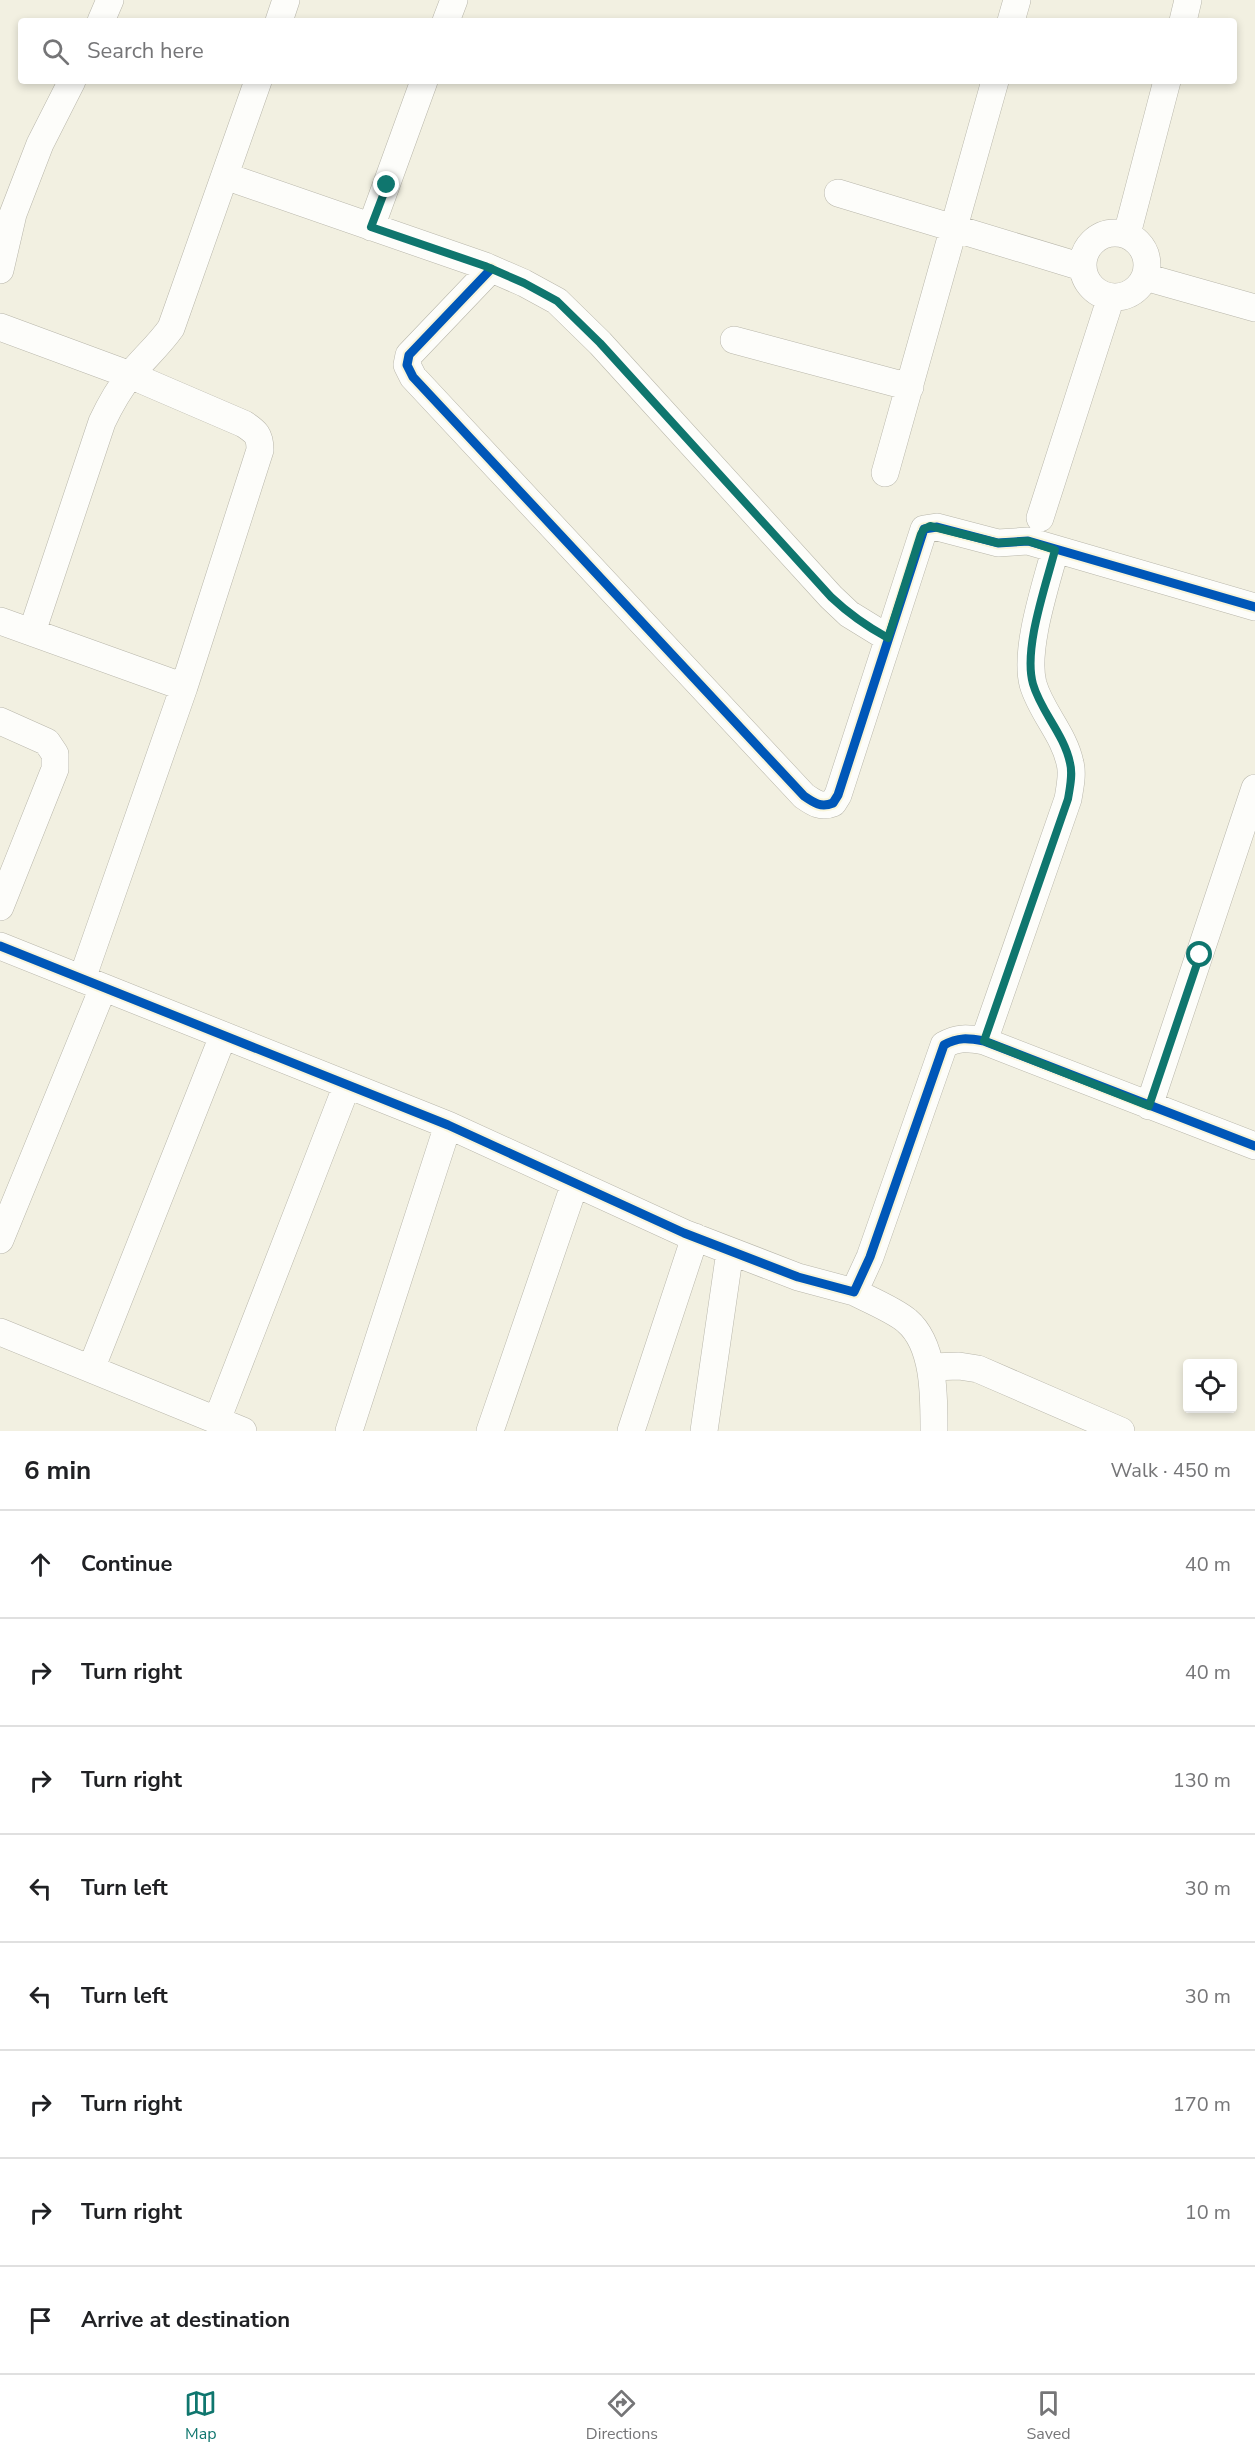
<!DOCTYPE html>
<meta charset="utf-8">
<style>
body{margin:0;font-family:"Nunito Sans",sans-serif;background:#f6f6f6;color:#202124}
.controls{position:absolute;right:18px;bottom:18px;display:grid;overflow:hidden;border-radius:6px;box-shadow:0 3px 9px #0003}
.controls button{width:54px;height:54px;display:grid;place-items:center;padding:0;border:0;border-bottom:2px solid #e0e0e0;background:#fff;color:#202124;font:30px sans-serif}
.stop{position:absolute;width:18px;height:18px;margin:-14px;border:4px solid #0f766e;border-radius:50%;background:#fff}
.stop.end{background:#0f766e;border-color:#fff;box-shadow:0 2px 6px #0008}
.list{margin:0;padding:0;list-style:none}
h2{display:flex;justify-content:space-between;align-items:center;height:78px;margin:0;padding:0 24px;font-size:26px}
h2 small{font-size:20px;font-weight:400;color:#757577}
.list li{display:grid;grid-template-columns:39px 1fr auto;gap:18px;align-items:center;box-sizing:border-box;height:108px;padding:0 24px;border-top:2px solid #e0e0e0}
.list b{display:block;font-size:22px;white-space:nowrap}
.list em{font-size:20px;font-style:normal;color:#757577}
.icon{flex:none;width:33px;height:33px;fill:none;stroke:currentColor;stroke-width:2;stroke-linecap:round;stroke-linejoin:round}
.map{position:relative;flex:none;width:1255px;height:1431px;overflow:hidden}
.search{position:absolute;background:#fff;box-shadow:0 3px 9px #0003;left:18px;right:18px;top:18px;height:66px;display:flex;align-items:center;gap:15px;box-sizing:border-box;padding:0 21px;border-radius:6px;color:#757577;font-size:22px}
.sheet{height:942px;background:#fff}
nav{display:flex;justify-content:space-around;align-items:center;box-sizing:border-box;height:84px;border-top:2px solid #e0e0e0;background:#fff;font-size:16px;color:#757577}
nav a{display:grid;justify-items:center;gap:3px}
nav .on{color:#0f766e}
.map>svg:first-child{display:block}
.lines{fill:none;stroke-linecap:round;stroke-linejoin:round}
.minor-casing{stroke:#b8b6aa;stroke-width:28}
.minor{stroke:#fdfdfa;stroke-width:27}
.cycleway-casing{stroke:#f9f5da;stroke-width:13}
.cycleway{stroke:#0057b8;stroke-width:9}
.route{stroke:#0f766e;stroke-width:8}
</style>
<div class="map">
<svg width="1255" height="1431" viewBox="0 0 1255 1431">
<rect width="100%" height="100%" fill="#f2f0e1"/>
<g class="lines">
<defs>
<path id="minor" d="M101,21L110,0
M279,21L286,0
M446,21L454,0
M1011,21L1017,0
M1183,21L1188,0
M225,176L485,266L524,283L557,301L600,343L831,597L849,614L888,638
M838,193L1082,267
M371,227L424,81
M1083 265a32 32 0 1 1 64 0a32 32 0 1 1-64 0Z
M1127,234L1167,81
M491,269L409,355L407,365L413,377L804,796C814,803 821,808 833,803L838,795L924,529L937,527L998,543L1028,541L1255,607
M0,270L13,214L40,144L72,81
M1145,277L1255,308
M0,327L130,375L244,424C256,432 260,435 260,450L184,687L82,979
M734,340L910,387
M885,473L995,81
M1040,518L1111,297
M0,621L184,687
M32,632L102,422C110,405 119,389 131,374C144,358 159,345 171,328L258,81
M0,721L47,742L55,754V769L0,907
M0,946L448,1125L684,1233L798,1277L854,1292L870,1257L944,1045C958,1037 968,1038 984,1041L1255,1146
M984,1041L1068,799C1070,787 1073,774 1070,763C1064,734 1041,712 1033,684C1024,649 1046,585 1055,550
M1149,1106L1255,788
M0,1240L103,988
M854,1292C868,1299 896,1311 907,1321C935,1345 934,1397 934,1431
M0,1332L243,1431
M931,1367L959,1366L978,1369L1121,1431
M91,1369L223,1036
M217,1420L347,1085
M349,1431L448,1125
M490,1431L575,1183
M631,1431L695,1237
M704,1431L730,1251"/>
</defs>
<use href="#minor" class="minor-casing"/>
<use href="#minor" class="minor"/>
<defs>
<path id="cycleway" d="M491,269L409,355L407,365L413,377L804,796C814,803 821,808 833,803L838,795L924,529L937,527L998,543L1028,541L1255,607
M0,946L448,1125L684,1233L798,1277L854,1292L870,1257L944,1045C958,1037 968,1038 984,1041L1255,1146"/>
</defs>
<use href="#cycleway" class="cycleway-casing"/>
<use href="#cycleway" class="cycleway"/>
</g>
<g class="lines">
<path class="route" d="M387,185L371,227L485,266L524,283L557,301L600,343L831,597C849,614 866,626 888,638L921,534L924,529L930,526L998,543L1028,541L1055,550C1046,585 1023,649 1033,684C1041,712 1064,734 1070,763C1073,774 1070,787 1068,799L984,1041L1149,1106L1200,955"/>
</g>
</svg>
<div class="controls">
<button><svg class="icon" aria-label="locate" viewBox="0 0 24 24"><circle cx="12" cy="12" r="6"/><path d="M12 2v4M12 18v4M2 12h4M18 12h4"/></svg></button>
</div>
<div class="stop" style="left:1200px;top:955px"></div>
<div class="stop end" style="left:387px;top:185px"></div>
<div class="search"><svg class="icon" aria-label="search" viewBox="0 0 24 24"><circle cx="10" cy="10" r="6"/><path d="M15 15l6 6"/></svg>Search here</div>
</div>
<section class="sheet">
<h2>6 min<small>Walk · 450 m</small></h2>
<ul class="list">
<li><svg class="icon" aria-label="ahead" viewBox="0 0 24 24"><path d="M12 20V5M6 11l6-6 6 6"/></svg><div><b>Continue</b></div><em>40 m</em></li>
<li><svg class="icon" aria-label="right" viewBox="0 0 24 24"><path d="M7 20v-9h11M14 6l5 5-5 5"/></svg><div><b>Turn right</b></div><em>40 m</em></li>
<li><svg class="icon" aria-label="right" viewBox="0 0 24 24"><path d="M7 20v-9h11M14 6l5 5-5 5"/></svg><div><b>Turn right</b></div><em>130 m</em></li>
<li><svg class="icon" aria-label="left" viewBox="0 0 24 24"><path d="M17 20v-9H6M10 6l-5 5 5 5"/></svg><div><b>Turn left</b></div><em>30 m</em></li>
<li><svg class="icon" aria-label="left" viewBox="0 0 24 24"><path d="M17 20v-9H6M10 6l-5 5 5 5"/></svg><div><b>Turn left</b></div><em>30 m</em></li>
<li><svg class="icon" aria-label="right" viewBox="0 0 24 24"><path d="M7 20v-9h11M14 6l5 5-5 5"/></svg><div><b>Turn right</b></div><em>170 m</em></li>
<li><svg class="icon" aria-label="right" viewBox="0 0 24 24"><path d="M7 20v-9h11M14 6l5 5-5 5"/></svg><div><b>Turn right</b></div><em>10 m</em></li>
<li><svg class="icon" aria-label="arrive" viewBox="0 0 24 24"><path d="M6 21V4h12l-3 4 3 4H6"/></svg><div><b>Arrive at destination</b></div></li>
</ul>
</section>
<nav>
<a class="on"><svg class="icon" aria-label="map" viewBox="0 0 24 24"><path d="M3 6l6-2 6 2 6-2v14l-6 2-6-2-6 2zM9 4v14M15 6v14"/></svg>Map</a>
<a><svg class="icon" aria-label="directions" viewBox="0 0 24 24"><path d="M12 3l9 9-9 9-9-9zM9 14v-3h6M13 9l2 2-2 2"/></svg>Directions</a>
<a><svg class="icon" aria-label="saved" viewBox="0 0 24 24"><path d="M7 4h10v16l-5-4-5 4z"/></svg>Saved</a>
</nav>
